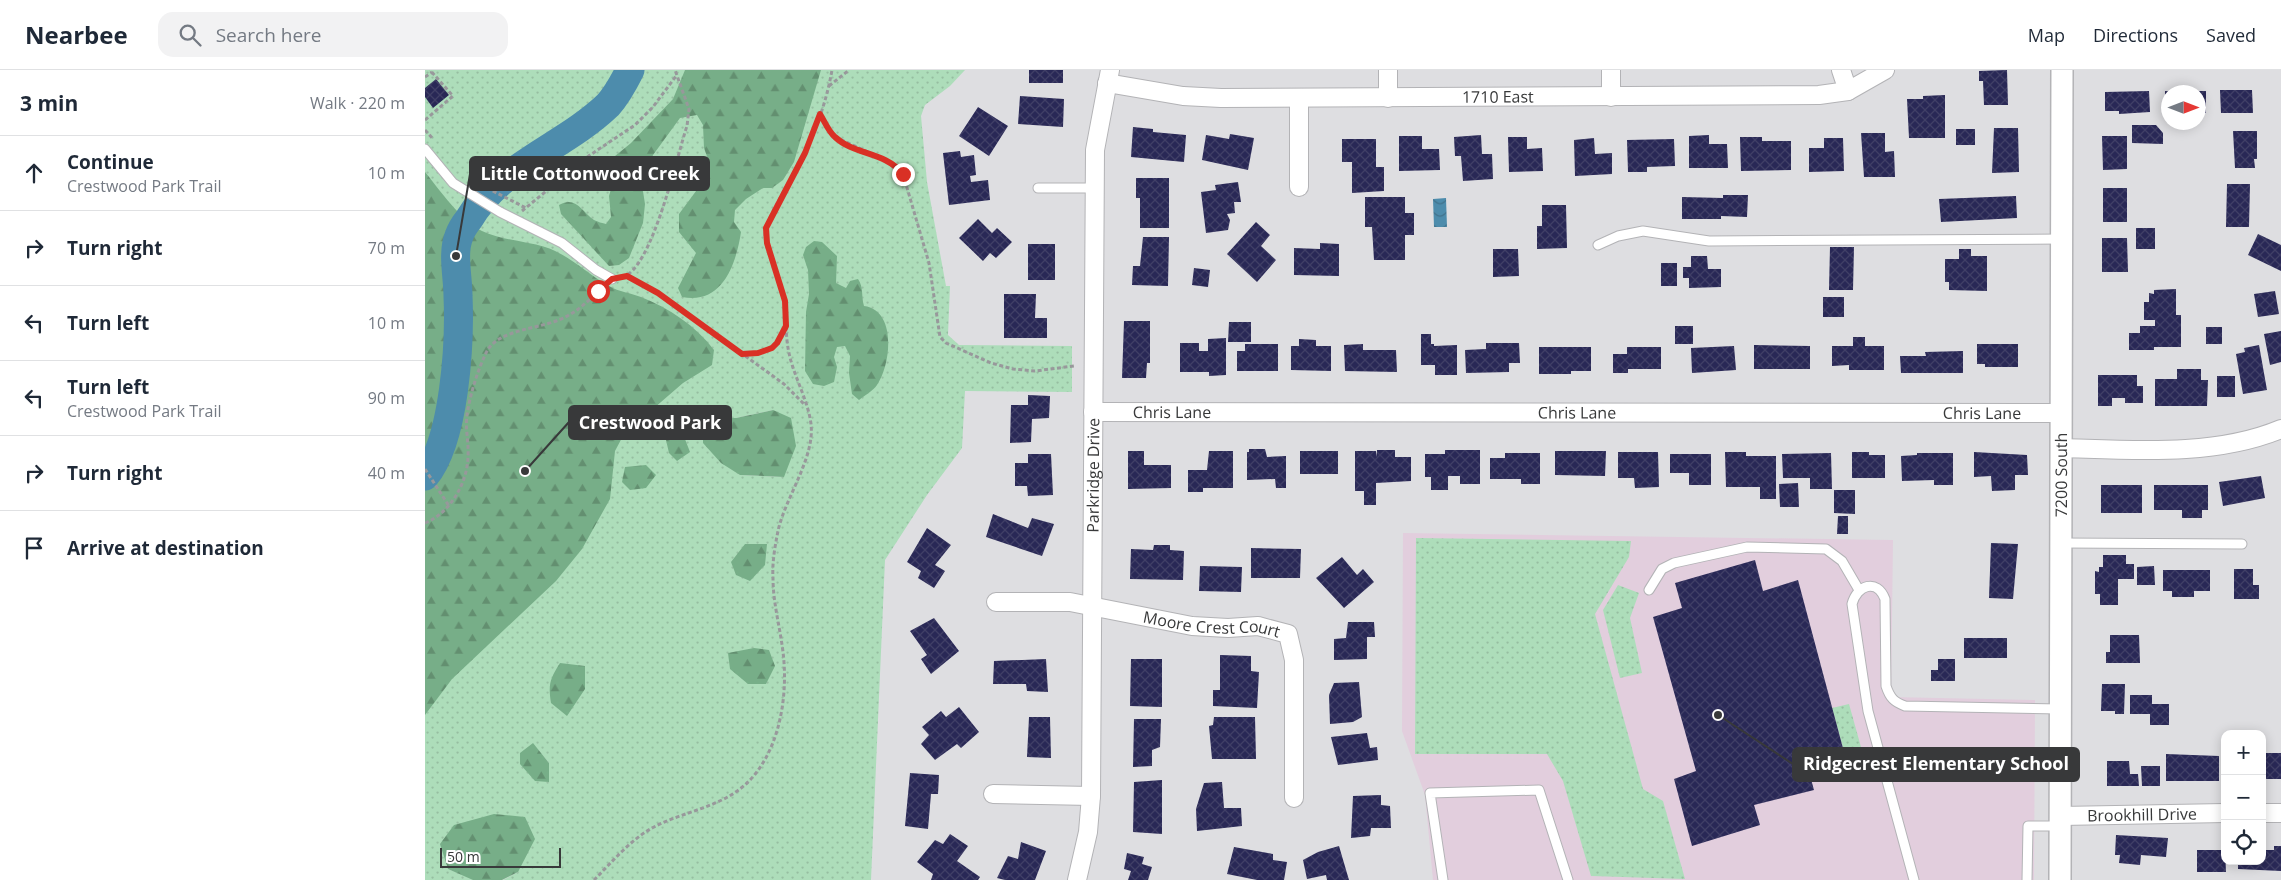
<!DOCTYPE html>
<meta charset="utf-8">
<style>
body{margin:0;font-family:"Open Sans",sans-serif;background:#f2f2f3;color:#1f2937}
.controls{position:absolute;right:15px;bottom:15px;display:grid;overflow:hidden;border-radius:10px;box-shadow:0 2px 12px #0003}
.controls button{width:45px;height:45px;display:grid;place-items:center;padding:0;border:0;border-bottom:1px solid #e0e1e3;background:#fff;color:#1f2937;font:25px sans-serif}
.compass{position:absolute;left:1736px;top:15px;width:45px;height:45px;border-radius:50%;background:#fff;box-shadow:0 2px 12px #0003;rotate:90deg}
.scale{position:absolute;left:15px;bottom:12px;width:121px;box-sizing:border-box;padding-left:5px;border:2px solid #38393a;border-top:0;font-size:14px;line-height:18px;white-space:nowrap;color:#38393a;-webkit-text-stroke:4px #fff;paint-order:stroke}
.stop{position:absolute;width:15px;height:15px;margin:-11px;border:4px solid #d93025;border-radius:50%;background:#fff}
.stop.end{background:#d93025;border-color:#fff;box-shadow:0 1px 5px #0008}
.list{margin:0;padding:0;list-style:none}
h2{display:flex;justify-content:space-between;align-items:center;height:65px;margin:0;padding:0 20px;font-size:21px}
h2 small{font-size:16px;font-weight:400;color:#747a83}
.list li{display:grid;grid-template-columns:32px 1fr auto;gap:15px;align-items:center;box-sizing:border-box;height:75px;padding:0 20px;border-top:1px solid #e0e1e3}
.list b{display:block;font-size:19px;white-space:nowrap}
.list p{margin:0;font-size:16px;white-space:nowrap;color:#747a83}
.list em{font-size:16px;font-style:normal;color:#747a83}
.icon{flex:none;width:28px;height:28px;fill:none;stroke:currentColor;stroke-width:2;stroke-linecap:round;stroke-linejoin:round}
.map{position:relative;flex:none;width:1856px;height:810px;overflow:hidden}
header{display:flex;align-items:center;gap:30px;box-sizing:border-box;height:70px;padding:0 25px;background:#fff;border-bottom:1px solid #e0e1e3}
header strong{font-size:24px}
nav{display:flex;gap:28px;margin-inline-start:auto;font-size:18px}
.search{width:350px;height:45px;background:#f2f2f3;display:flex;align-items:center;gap:12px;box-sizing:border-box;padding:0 18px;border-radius:15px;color:#747a83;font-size:19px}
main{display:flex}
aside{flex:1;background:#fff}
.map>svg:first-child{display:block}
.education{fill:#e2cedd}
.grass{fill:url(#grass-dots);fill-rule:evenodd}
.forest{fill:url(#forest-firs)}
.water{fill:url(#water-waves)}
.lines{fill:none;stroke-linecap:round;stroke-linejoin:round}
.river{stroke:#4d8cac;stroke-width:29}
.building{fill:url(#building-cross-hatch)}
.service-casing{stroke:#b3b3b6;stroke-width:11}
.minor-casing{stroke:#b3b3b6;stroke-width:20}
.tertiary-casing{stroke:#b3b3b6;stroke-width:24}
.path{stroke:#98989b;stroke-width:3;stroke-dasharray:4 2.5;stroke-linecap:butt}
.service{stroke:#fff;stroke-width:9}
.minor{stroke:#fff;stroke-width:18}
.tertiary{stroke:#fff;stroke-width:21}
.route{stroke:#d93025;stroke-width:6}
.labels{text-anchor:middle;stroke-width:5;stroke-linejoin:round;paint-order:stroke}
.street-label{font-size:16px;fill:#38393a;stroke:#fff}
.leader{fill:none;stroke:#38393a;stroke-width:2}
.callout-dot{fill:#38393a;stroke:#fff;stroke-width:2}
.callout{fill:#38393a;stroke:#38393a;stroke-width:2}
.callout-label{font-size:18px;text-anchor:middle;font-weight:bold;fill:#fff}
</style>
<header>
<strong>Nearbee</strong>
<div class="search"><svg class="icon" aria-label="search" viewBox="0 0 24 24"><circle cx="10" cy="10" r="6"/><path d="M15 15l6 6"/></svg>Search here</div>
<nav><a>Map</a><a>Directions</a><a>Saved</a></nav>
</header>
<main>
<aside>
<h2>3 min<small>Walk · 220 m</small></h2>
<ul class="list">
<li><svg class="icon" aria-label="ahead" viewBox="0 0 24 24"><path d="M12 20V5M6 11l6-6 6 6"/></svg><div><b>Continue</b><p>Crestwood Park Trail</p></div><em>10 m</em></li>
<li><svg class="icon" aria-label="right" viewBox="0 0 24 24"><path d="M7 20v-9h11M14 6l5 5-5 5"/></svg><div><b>Turn right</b></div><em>70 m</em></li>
<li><svg class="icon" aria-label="left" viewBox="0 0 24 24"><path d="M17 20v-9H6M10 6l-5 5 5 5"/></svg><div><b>Turn left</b></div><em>10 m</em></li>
<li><svg class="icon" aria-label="left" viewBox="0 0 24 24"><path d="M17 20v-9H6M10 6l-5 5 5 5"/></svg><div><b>Turn left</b><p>Crestwood Park Trail</p></div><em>90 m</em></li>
<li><svg class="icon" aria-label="right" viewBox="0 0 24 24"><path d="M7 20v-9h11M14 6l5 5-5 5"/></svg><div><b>Turn right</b></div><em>40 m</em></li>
<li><svg class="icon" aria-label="arrive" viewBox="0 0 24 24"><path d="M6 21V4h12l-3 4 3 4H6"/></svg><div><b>Arrive at destination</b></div></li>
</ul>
</aside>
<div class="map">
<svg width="1856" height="810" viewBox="0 0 1856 810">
<defs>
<pattern id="grass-dots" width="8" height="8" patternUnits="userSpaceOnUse" patternTransform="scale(1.25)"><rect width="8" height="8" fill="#adddba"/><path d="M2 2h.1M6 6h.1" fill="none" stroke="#96bea1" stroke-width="1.8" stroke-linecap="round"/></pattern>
<pattern id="forest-firs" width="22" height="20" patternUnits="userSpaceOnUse" patternTransform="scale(1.25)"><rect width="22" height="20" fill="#77ae88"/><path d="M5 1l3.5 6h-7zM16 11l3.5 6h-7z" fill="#638f70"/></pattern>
<pattern id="water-waves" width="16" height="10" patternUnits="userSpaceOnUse" patternTransform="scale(1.25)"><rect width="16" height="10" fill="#4d8cac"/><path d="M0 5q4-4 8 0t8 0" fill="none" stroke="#41738d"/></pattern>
<pattern id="building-cross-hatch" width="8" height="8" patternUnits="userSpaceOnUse" patternTransform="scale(1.25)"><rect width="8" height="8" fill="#292856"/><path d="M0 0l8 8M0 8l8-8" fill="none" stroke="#403f66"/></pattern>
</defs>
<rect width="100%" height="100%" fill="#dedee1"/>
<path class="education" d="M978,463L1468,470L1466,627L1610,630L1609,810H1008L1000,725L977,661Z"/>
<path class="grass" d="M0,0H540L525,16L500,35L496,46L502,112L521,216H525L523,265L534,275L647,276V322L540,321L537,378L502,425L460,490L446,810H78L93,802L23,799L51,810H0ZM348,340L359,407L315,405L292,348H311ZM107,673L124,693V711Z
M991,468L1206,471L1204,487L1170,544L1218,719L1238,731L1260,809L1166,806L1138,711L1122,684H990Z
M1193,515L1214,523L1205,548L1217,603L1195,608L1178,540Z
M1424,634L1436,677L1419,682L1407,638Z"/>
<path class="forest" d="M260,0H396L369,92L358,110L347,118H338L321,129L310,140L309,152L316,162C311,195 297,235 257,227L253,218L271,183L254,162V144L277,113L284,92L279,78L278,55L272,45L255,48L228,85L217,115L220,134L218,153L204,188L194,195L184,196L136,144L134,135C151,125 157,142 169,150C172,152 178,153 181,154L186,147L184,126L188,112L174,104L179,95L206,73L248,29Z
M0,102C14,119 37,152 57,161C76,170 100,171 120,177C145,185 162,204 184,216C194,222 206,223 216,227C244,238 271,256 289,280L287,295L258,313L199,364L190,381L185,429L157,479L131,511L27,609L0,645Z
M389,171L397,172L412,186L411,213L421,218L425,211L433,209C439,218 436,226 439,236C472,240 466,295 452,315C448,321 439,326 434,330L427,324L424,303L425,286L420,276L412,277L409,287L412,297L409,312L399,316L388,314L380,301L381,242L384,224L383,200L378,185L381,177Z
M348,340L366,348L371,376L359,407L315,405L296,393L278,373V367L292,348H311Z
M258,364L265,382L252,391L244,383L241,370Z
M221,395L231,405L221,418L205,420L197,412L200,397Z
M320,474H342L340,495L325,511L311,505L306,492Z
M329,578L344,580L350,596L341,614H323L305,599L303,583Z
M135,593L160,596V619L142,646L126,633C123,614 125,609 135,593Z
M108,673L124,693V712L110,711L95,694V683Z
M69,744L100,747L110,769L93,802L77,810H48L23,799L15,774L29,755Z"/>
<path class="water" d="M1021,128L1022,157H1009L1008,129Z"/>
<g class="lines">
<path class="river" d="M0,406C30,370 35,272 33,226C33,207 27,183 34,166C36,160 40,154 44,149C77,94 138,78 183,35C192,25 199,12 205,0"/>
</g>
<path class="building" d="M604,0H638V13H604Z
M1582,0L1583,35H1559L1558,11H1554V1Z
M11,9L24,25L8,38L0,27V18Z
M1795,20H1827L1828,43H1796Z
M1724,21L1725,42L1694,44V41H1680V22Z
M1740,21H1744V43H1740Z
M1774,21H1781V43H1774Z
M1520,25V68H1484L1482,29H1498V26Z
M595,26L639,29L638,57L593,54Z
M553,37L583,56L564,86L534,66Z
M1707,55H1731L1738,63V74L1707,73Z
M708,57L728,59V62L761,65L759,92L706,87Z
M1569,58H1593L1594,102L1567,103Z
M1531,59H1550V75H1531Z
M1808,61H1832V89H1829L1830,98H1810Z
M1436,63H1460V82L1469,81L1470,107H1439Z
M805,64L829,68L823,100L777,90L781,65L804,69Z
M1056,65L1057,84H1067L1068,109L1038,111L1036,86H1030L1029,67Z
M1284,65V74H1302L1303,98H1264V66Z
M974,66H997V79H1014L1015,100L974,101Z
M1677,66H1702V99L1678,100Z
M1083,67H1102V79L1117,78L1118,101L1084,102Z
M1315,67H1337V71H1366V100L1316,101Z
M1169,68L1170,84L1187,83V104L1150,106L1149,70Z
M1399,68H1418L1419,101L1384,102V78H1399Z
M917,69H951V97H959V121L927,123V92H917Z
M1249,69L1250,96L1222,97V102H1203L1202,70Z
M535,81L536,87L549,85L551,105L545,106L546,112L563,110L565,130L524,135L518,83Z
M711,108H744V158H715V128H711Z
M813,112L816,132H809L810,143L802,144L805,150L803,160L781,163L776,122L791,120L790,115Z
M1802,114H1825L1824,157H1801Z
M1678,118H1702V152H1678Z
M1298,125H1323L1322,147L1296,146V149H1257V127L1298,128Z
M1591,126L1592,148L1516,152L1514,129Z
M940,127H980V143H989V165H980V190H949L947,157H940Z
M1117,135H1141L1142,178L1112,179V156H1117Z
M553,149L567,163L572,158L587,172L571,188L565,183L558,191L534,168Z
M831,152L845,165L836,176L851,190L832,212L802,184Z
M1711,158H1730V179H1711Z
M1833,164L1856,175V201L1823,185Z
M718,167H744L743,216L707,215L708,196H715Z
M1677,168H1702L1703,202H1677Z
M895,173L914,174V206L869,205V178L895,179Z
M603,174H630V210H603Z
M1405,177H1429L1428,220H1404Z
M1068,179H1093L1094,206L1068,207Z
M1534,179H1546V186H1562V221L1524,220V212H1520V189H1534Z
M1266,186H1282L1283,199H1296V217L1264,218V208H1258V197H1266Z
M1236,193H1252V216H1236Z
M769,198L785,200L783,217L767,215Z
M1751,219V245H1756V277H1729V280H1704V263H1715V256H1730V250H1719V232H1724V223L1729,224V220Z
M1850,221L1854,244L1833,247L1829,224Z
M579,224H611L610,248H622V268H579Z
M1398,227H1419V247H1398Z
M699,251H725V293H722L721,308H697Z
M804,252H826V272H803Z
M1250,256H1268V274H1250Z
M1781,257H1797V274H1781Z
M1856,261V292L1845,295L1839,264Z
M996,264H1006V274H1009V276L1032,275V305H1010V295H996Z
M1428,267H1440V276H1459V300H1424V295L1407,296V276H1428Z
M801,268V305L784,306V302H755V273H774V281H783V269Z
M874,269L891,270V276H906V301L866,300V276H874Z
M1061,273H1094L1095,293H1084V302L1041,303L1040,280L1061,279Z
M820,274H853V301H812V281H820Z
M938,274V280H971L972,302L920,301L919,275Z
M1552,274H1593V297H1560V294H1552Z
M1329,275L1385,276V299H1329Z
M1834,275L1842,320L1818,324L1811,284L1820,282L1819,278Z
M1309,276L1311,300L1267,303L1266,278Z
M1114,277H1166V301H1146V304H1114Z
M1202,277H1236V299H1203V303H1188V284H1202Z
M1538,281V303H1476L1475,286H1501L1500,282Z
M1752,299H1776V310H1783L1782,336H1730V309H1752Z
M1673,305H1712V316H1718V333H1700V328H1687V336H1673Z
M1792,306H1810V327H1792Z
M603,325L625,326L624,348L607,349L606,372L585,373L586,335H603Z
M824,379H840L842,387L861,386V418H851L850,409L822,410V382H824Z
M952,380H970V387H986V411L951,413V435H939V421H930V381H951L952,387Z
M1020,380H1055V414H1035V406H1023V420H1006V407H1000V384H1020Z
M703,381H719V395H746V418L703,419Z
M784,381H808V418H778V422H763V400H782Z
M875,381H913V404H875Z
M1130,381H1181L1180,406L1130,405Z
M1193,382H1233L1234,417L1210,418L1209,408H1193Z
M1300,382H1321V386H1351V429H1335V417H1301Z
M1427,382H1444V385H1460V408H1427Z
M1549,382L1602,385L1603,405H1590V420L1567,421L1566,406L1549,407Z
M1080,383H1115V414H1096V409H1065V388H1080Z
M1406,383L1407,419H1385V408H1358L1357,384Z
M1492,383H1528V415H1509V410L1477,411L1476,386L1492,385Z
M603,384H626L628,425L603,426L602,416H590V393H603Z
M1245,384H1286V415H1264V403H1245Z
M1836,406L1840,428L1798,436L1794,412Z
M1373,413L1374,437H1355L1354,414Z
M1676,415H1717V443H1676Z
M1729,415H1783V440H1777V448H1757V440H1729Z
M1409,420H1430V444L1409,443Z
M568,444L603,458L607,448L629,454L617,486L561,467Z
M1413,446H1423V464H1412Z
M502,458L526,475L510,495L520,501L509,518L493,508L496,501L482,492Z
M1566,473L1593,474L1588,529L1564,528Z
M729,475H745V480L759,481L758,510L705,509L706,479L728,480Z
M826,478L876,479L875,508H826Z
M1678,485H1701V494H1709V509H1693V535H1675V524H1670V501L1674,502V497H1678Z
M917,487L932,505L938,499L949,512L919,538L891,508Z
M1330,490L1338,521L1373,510L1419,682L1381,691L1389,720L1329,735L1335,755L1267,776L1249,709L1271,701L1228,547L1257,538L1250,513Z
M775,496L817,497L816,522L774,521Z
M1729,496L1730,515H1712V497Z
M1809,499H1828V515H1834V529H1809Z
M1738,500H1785V521H1769V527H1747V521H1738Z
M509,548L534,581L506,604L496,589L502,585L485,561Z
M923,552H949L950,567H942V589L909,590V569L921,568Z
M1685,565H1714L1715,593H1681V582H1685Z
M1539,568H1582V588H1539Z
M795,585L826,586V601L834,602L832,638L788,636V620H795Z
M621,589L623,622L602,621L601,614H568L569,591Z
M706,589H737V637L705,636Z
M1513,589H1530V611H1506V600H1513Z
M934,612L937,647L928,652L905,654L904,625L909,613Z
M1677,614H1700L1699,644H1690V641H1676Z
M1705,625H1727V634H1744V655H1725V644H1705Z
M534,637L554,662L536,678L532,674L510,690L496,674L504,665L497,657L516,641L521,647Z
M604,647H625L626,688L602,687Z
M789,647H830L831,689H787L784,656L788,655Z
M709,649H736L735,677L727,680V696L708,697Z
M942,663L945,678L952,677L953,690L913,695L906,667Z
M1837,683H1856V709H1837Z
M1741,684L1794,686V711H1741Z
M1682,691H1704L1705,704H1713L1714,716H1682Z
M1716,696H1735V716H1717Z
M485,703L514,705L513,724H506L503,759L480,756Z
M737,710V764L708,762L709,712Z
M797,712L799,738H816L817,756L772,761L771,739L779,713Z
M956,725V735L965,736L966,758H946L945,766L926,768L928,726Z
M525,764L543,776L532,791L555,807L553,810H506L508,804L492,792L510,770L518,774Z
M1691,765L1743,768L1741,787L1716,785L1715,795L1694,793L1695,785H1690Z
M596,772L621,781L610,810H580L572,808L583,786L593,789Z
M914,776L924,810H902L901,805L882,809L878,790L893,782Z
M1849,776H1856V801L1813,799V791H1837V780H1849Z
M809,777L848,784V790L862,792L859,810H832L802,804Z
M1772,780H1800L1801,802H1772Z
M702,783L719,787L717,794L727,797L723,810H703L706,801L699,799Z"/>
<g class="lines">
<defs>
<path id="service" d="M0,79L28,113L75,142L137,173L171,200L187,209
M613,118H669
M1173,175L1193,166L1218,161L1284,171L1637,169
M1636,473L1817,474
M1224,520L1237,499L1249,493L1322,477L1401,479L1417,491L1434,520
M1018,810L1005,723L1114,720L1143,810
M1489,810L1443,641L1427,534C1432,515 1452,508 1460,529L1461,616C1465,628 1469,632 1480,636L1635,639
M1602,810L1603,756H1635"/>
<g id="minor">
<path d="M1416,0L1423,21"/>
<path id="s1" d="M682,13L758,26L796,28L1394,25L1423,21L1460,0"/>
<path d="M1186,27V0"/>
<path d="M874,28V117"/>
<path d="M963,28V0"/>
<path id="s2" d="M668,342L1636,343"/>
<path d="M1636,378C1707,380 1789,387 1856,359"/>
<path id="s3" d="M571,532H645L767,556L803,558L833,556L863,564L869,590V728"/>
<path d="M568,724L666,726"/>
<path d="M1837,743H1856"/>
<path id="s4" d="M1636,746L1800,743"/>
<path id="s5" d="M652,810L663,762L666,726L670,80L685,0"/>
</g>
<g id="tertiary">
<path id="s6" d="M1635,810L1637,0"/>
</g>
</defs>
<use href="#service" class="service-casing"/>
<use href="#minor" class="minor-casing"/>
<use href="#tertiary" class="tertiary-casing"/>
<path class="path" d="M0,7L7,2
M404,16L424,0
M396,45L404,60L412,68L465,92L478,104L504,193L515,267L521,273L566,293L588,299L610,301L649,296
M0,50L28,26L5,0
M0,60L8,69
M62,118L101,138
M97,141L165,85L210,55L228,37L251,6
M202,206L233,223L359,314L380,335
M197,207C227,201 252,85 262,56L264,39L250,0
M318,284C340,285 352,276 361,256
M0,399L24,436
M0,453C25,443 42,414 43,387C44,373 40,359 42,345C45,325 52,302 61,283C73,257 120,260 144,245C157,238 168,226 179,216
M169,810C187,792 206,769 229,757C263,739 305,737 331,703C356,671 363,622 358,582C355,557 348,533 348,508C347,493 350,476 353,461C360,428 390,388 386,354C383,330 369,307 364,283C359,261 363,239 357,218C352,201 340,182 340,164C339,151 372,100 379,85C392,58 402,29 407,0"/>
<use href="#service" class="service"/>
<use href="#minor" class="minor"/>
<use href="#tertiary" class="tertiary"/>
</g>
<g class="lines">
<path class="route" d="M173,221L187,209L202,206L233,223L317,284L333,283L347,278L352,273L361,256L360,231L342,173L341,158L380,83L395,44C400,52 403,61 410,67C429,85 459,81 478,104"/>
</g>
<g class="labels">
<g class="street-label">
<text dy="6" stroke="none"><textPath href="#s1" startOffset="392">1710 East</textPath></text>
<text dy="6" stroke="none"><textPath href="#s2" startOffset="79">Chris Lane</textPath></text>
<text dy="6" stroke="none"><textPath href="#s2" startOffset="484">Chris Lane</textPath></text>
<text dy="6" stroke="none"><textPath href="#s2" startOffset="889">Chris Lane</textPath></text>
<text dy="6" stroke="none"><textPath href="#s5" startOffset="406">Parkridge Drive</textPath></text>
<text dy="6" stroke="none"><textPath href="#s6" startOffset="405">7200 South</textPath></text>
<text dy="6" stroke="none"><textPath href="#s3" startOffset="218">Moore Crest Court</textPath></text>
<text dy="6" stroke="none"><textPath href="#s4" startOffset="81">Brookhill Drive</textPath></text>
</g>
</g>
<path class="leader" d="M31 186L45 104M100 401L144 352M1293 645L1368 694"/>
<g class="callout-dot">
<circle cx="31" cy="186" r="5"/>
<circle cx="100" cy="401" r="5"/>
<circle cx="1293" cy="645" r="5"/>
</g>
<g class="callout">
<rect x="45" y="87" width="239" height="33" rx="5"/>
<rect x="144" y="336" width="162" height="33" rx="5"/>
<rect x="1368" y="678" width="286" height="33" rx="5"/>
</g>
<g class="callout-label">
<text x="165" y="110">Little Cottonwood Creek</text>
<text x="225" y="359">Crestwood Park</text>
<text x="1511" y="700">Ridgecrest Elementary School</text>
</g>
</svg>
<div class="controls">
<button>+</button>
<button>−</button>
<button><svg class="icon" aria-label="locate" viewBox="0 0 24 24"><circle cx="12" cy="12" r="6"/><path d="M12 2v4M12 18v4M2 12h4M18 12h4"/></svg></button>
</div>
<svg class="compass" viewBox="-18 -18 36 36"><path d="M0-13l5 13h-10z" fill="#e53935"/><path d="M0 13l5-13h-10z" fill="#747a83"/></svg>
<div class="scale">50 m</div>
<div class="stop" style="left:173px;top:221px"></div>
<div class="stop end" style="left:478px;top:104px"></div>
</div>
</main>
